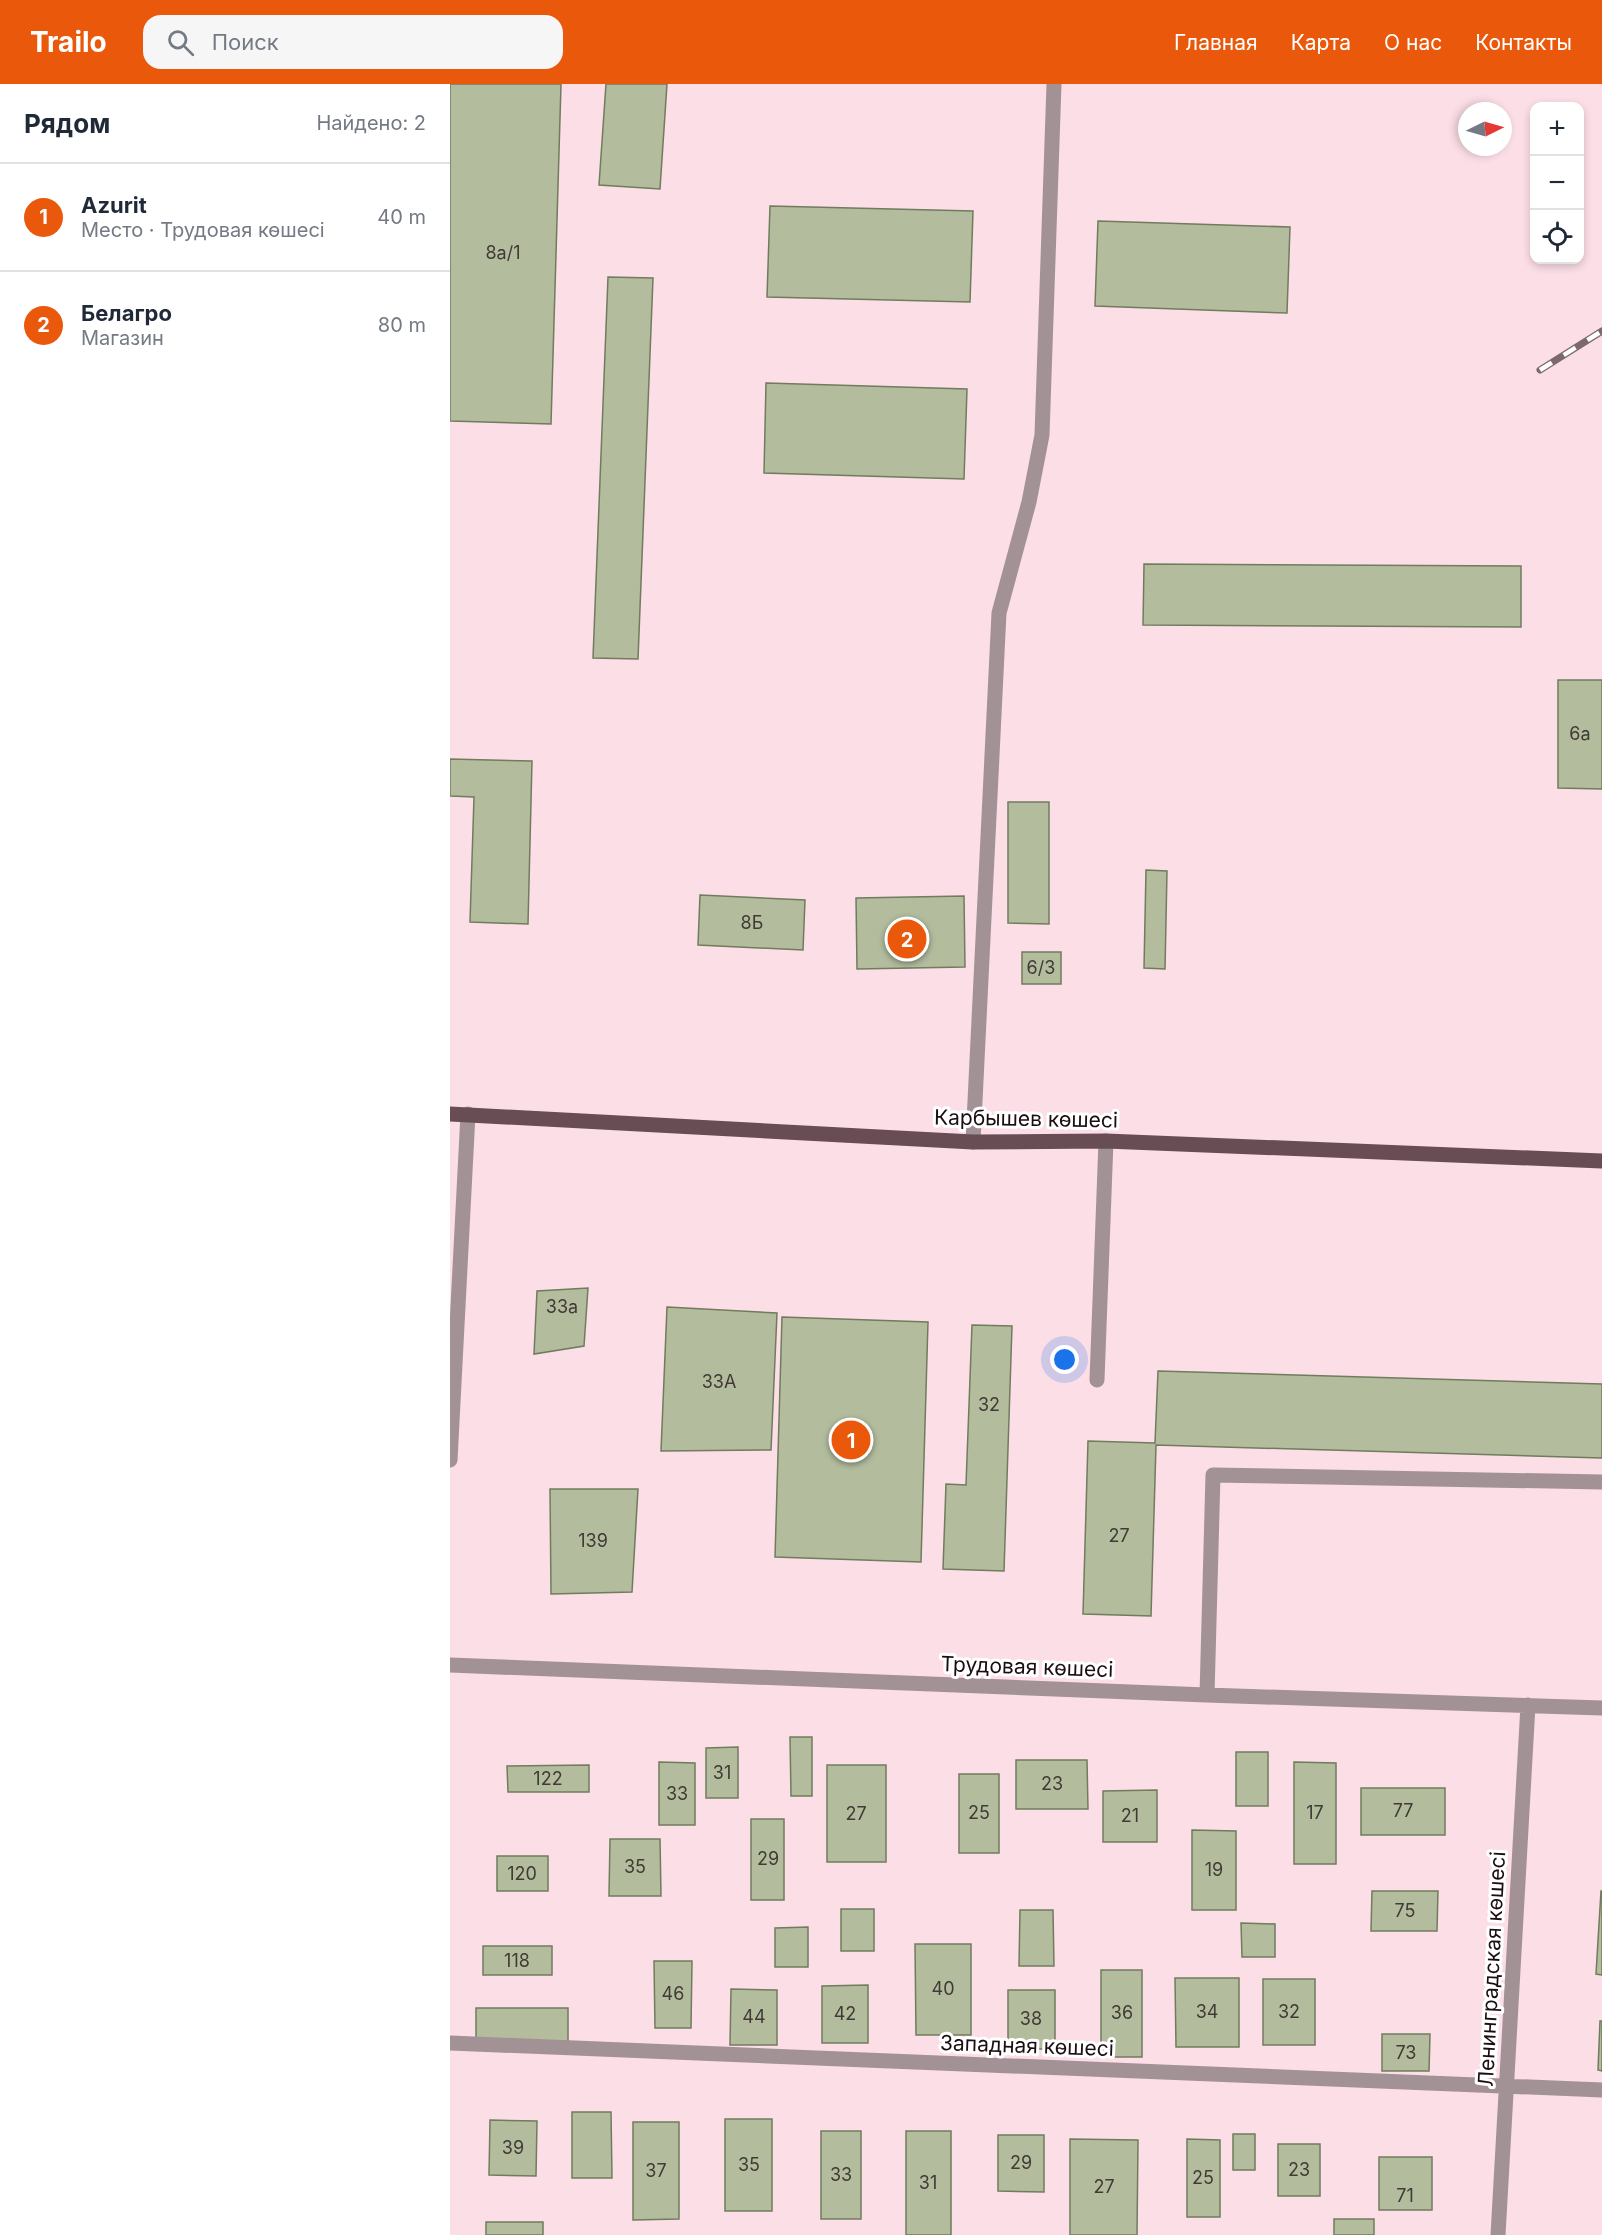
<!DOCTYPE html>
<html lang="ru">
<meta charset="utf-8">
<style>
body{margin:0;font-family:Inter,sans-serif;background:#f6f6f7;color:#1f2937}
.controls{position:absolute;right:18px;top:18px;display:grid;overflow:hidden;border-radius:12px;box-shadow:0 3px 9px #0003}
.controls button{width:54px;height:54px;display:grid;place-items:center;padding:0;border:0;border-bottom:2px solid #e0e1e3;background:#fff;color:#1f2937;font:30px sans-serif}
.compass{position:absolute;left:1008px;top:18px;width:54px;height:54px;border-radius:50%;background:#fff;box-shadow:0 3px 9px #0003;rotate:85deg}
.you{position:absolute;left:615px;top:1276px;width:21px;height:21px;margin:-15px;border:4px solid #fff;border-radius:50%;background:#1a73e8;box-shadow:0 0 0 9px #1a73e833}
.badge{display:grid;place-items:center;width:39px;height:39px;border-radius:50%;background:#ea580c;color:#fff;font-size:20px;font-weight:700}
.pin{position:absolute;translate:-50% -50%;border:3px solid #fff;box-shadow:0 2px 6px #0006}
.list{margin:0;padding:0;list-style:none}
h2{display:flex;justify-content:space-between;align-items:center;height:78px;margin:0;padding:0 24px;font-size:26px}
h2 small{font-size:20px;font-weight:400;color:#747a83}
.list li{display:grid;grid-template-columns:39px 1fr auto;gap:18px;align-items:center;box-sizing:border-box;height:108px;padding:0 24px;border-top:2px solid #e0e1e3}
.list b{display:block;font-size:22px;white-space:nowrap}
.list p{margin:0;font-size:20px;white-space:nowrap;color:#747a83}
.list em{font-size:20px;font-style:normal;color:#747a83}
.icon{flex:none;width:33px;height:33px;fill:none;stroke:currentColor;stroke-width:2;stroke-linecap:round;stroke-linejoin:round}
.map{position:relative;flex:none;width:1152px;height:2151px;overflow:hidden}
header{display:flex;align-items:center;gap:36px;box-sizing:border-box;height:84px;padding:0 30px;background:#ea580c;color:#fff}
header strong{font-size:28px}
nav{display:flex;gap:33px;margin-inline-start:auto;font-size:21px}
.search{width:420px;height:54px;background:#f6f6f7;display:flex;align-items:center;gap:15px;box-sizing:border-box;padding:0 21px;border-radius:18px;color:#747a83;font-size:22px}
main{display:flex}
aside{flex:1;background:#fff}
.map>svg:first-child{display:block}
.building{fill:#b3bd9e;stroke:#717b5e;stroke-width:1.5}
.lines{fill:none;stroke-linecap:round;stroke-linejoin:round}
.minor{stroke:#a29296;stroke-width:15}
.major{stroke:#684d55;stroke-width:15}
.rail-casing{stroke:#7d686e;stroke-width:7}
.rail{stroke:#fff;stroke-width:4.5;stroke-dasharray:14;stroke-linecap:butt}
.labels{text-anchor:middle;stroke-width:6;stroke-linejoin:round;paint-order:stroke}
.number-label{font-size:18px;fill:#413a35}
.street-label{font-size:21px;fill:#1b0e12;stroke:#fff}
</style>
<header>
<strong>Trailo</strong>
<div class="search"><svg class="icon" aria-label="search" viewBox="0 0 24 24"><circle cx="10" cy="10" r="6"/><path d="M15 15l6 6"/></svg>Поиск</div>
<nav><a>Главная</a><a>Карта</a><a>О нас</a><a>Контакты</a></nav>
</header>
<main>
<aside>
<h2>Рядом<small>Найдено: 2</small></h2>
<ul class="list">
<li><span class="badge">1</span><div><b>Azurit</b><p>Место · Трудовая көшесі</p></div><em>40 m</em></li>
<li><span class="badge">2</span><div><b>Белагро</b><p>Магазин</p></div><em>80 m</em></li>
</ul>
</aside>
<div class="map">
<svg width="1152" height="2151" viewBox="0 0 1152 2151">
<rect width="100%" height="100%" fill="#fcdee6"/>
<path class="building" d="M0,0H111L101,340L0,337Z
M156,0H217L210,105L149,101Z
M320,122L523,127L520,218L317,213Z
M648,137L840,143L837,229L645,222Z
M158,193L203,194L188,575L143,574Z
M316,299L517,305L514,395L314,389Z
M694,480L1071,482V543L693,541Z
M1108,596H1152V705L1108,704Z
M0,675L82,677L78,840L20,838L24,713L0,712Z
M558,718H599V840L558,839Z
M696,786L717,787L715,885L694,884Z
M250,811L355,816L353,866L248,861Z
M514,812L515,883L407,885L406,814Z
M572,868H611V900H572Z
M138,1204L134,1262L84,1270L87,1207Z
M217,1223L327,1229L321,1366L211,1367Z
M332,1233L478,1238L471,1478L325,1473Z
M522,1241L562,1242L554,1487L493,1485L496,1400L516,1401Z
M708,1287L1152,1300V1374L706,1361L701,1532L633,1530L638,1357L705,1359Z
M100,1405H188L182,1508L101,1510Z
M340,1653H362V1712H341Z
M288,1663V1714H256V1664Z
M786,1668H818V1722H786Z
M566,1676H637L638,1725H566Z
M209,1678L245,1679V1741H209Z
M844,1678L886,1679V1780H844Z
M139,1681V1708H58L57,1682Z
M377,1681H436V1778H377Z
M509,1690H549V1769H509Z
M911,1704H995V1751H911Z
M707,1706V1758H653V1707Z
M301,1735H334V1816H301Z
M742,1746L786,1747V1826H742Z
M160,1755H210L211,1812H159Z
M47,1772H98V1807H47Z
M922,1807H988L987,1847H921Z
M1151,1807H1152V1891L1146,1890Z
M391,1825H424V1867H391Z
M570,1826H603L604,1882H569Z
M791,1839L825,1840V1873H792Z
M358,1843V1883H325V1844Z
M465,1860H521V1951H466Z
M33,1862H102V1891H33Z
M204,1877H242L241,1944H205Z
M651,1886H692V1973H651Z
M725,1894H789V1963H726Z
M813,1895H865V1961H813Z
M418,1901V1959H372V1902Z
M281,1905L327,1906V1961H280Z
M558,1906H605V1965H558Z
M26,1924H118V1960H26Z
M1150,1937H1152V1987L1148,1986Z
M932,1950H980L979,1987H932Z
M122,2028H161L162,2094H122Z
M275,2035H322V2127H275Z
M40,2036L87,2037L86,2092L39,2091Z
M183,2038H229V2135L183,2136Z
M371,2047H411V2135H371Z
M456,2047H501V2151H456Z
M783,2050H805V2086H783Z
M548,2051H594V2108L548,2107Z
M620,2055L688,2056L687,2151H620Z
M737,2055L770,2056V2133H737Z
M828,2060H870V2112H828Z
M929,2073H982V2126H929Z
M884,2135H924V2151H884Z
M36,2138H93V2151H36Z"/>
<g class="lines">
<path class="minor" d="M523,1058L549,529L579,418L592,351L604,0
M647,1296L656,1057
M0,1376L18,1030
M0,1581L757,1611L1152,1624
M757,1611L763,1391L1152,1398
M0,1959L1152,2006
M1048,2151L1078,1621"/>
<path class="major" d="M0,1030L523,1058L656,1057L1152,1077"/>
<defs>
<path id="rail" d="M1090,286L1152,247"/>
</defs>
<use href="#rail" class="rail-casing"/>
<use href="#rail" class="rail"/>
</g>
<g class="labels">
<g class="number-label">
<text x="53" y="175">8а/1</text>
<text x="1130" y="656">6а</text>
<text x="302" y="845">8Б</text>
<text x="591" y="890">6/3</text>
<text x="112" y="1229">33а</text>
<text x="269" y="1304">33А</text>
<text x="539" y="1327">32</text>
<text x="669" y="1458">27</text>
<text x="143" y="1463">139</text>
<text x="272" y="1695">31</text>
<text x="98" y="1701">122</text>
<text x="602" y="1706">23</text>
<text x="227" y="1716">33</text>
<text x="953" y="1733">77</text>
<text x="529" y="1735">25</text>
<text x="865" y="1735">17</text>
<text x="406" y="1736">27</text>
<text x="680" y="1738">21</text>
<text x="318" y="1781">29</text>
<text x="185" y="1789">35</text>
<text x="764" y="1792">19</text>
<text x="72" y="1796">120</text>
<text x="955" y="1833">75</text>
<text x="67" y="1883">118</text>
<text x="493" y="1911">40</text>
<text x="223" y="1916">46</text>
<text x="757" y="1934">34</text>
<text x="839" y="1934">32</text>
<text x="672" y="1935">36</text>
<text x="395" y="1936">42</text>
<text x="304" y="1939">44</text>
<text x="581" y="1941">38</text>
<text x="956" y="1975">73</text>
<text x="63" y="2070">39</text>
<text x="571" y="2085">29</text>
<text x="299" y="2087">35</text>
<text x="849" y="2092">23</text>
<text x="206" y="2093">37</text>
<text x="391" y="2097">33</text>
<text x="753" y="2100">25</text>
<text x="478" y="2105">31</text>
<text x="654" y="2109">27</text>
<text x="955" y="2118">71</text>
</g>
<g class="street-label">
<text transform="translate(576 1035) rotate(1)" y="7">Карбышев көшесі</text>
<text transform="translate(577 1583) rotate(2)" y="7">Трудовая көшесі</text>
<text transform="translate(1042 1885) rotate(-87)" y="7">Ленинградская көшесі</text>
<text transform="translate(577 1962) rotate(2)" y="7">Западная көшесі</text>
</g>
</g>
</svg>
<div class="controls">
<button>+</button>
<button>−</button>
<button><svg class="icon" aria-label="locate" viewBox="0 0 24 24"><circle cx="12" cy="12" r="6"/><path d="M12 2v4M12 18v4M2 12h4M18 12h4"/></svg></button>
</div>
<svg class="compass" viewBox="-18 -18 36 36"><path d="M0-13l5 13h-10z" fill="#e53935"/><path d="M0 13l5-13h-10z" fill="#747a83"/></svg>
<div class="you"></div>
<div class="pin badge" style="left:401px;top:1356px">1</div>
<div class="pin badge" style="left:457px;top:855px">2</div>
</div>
</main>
